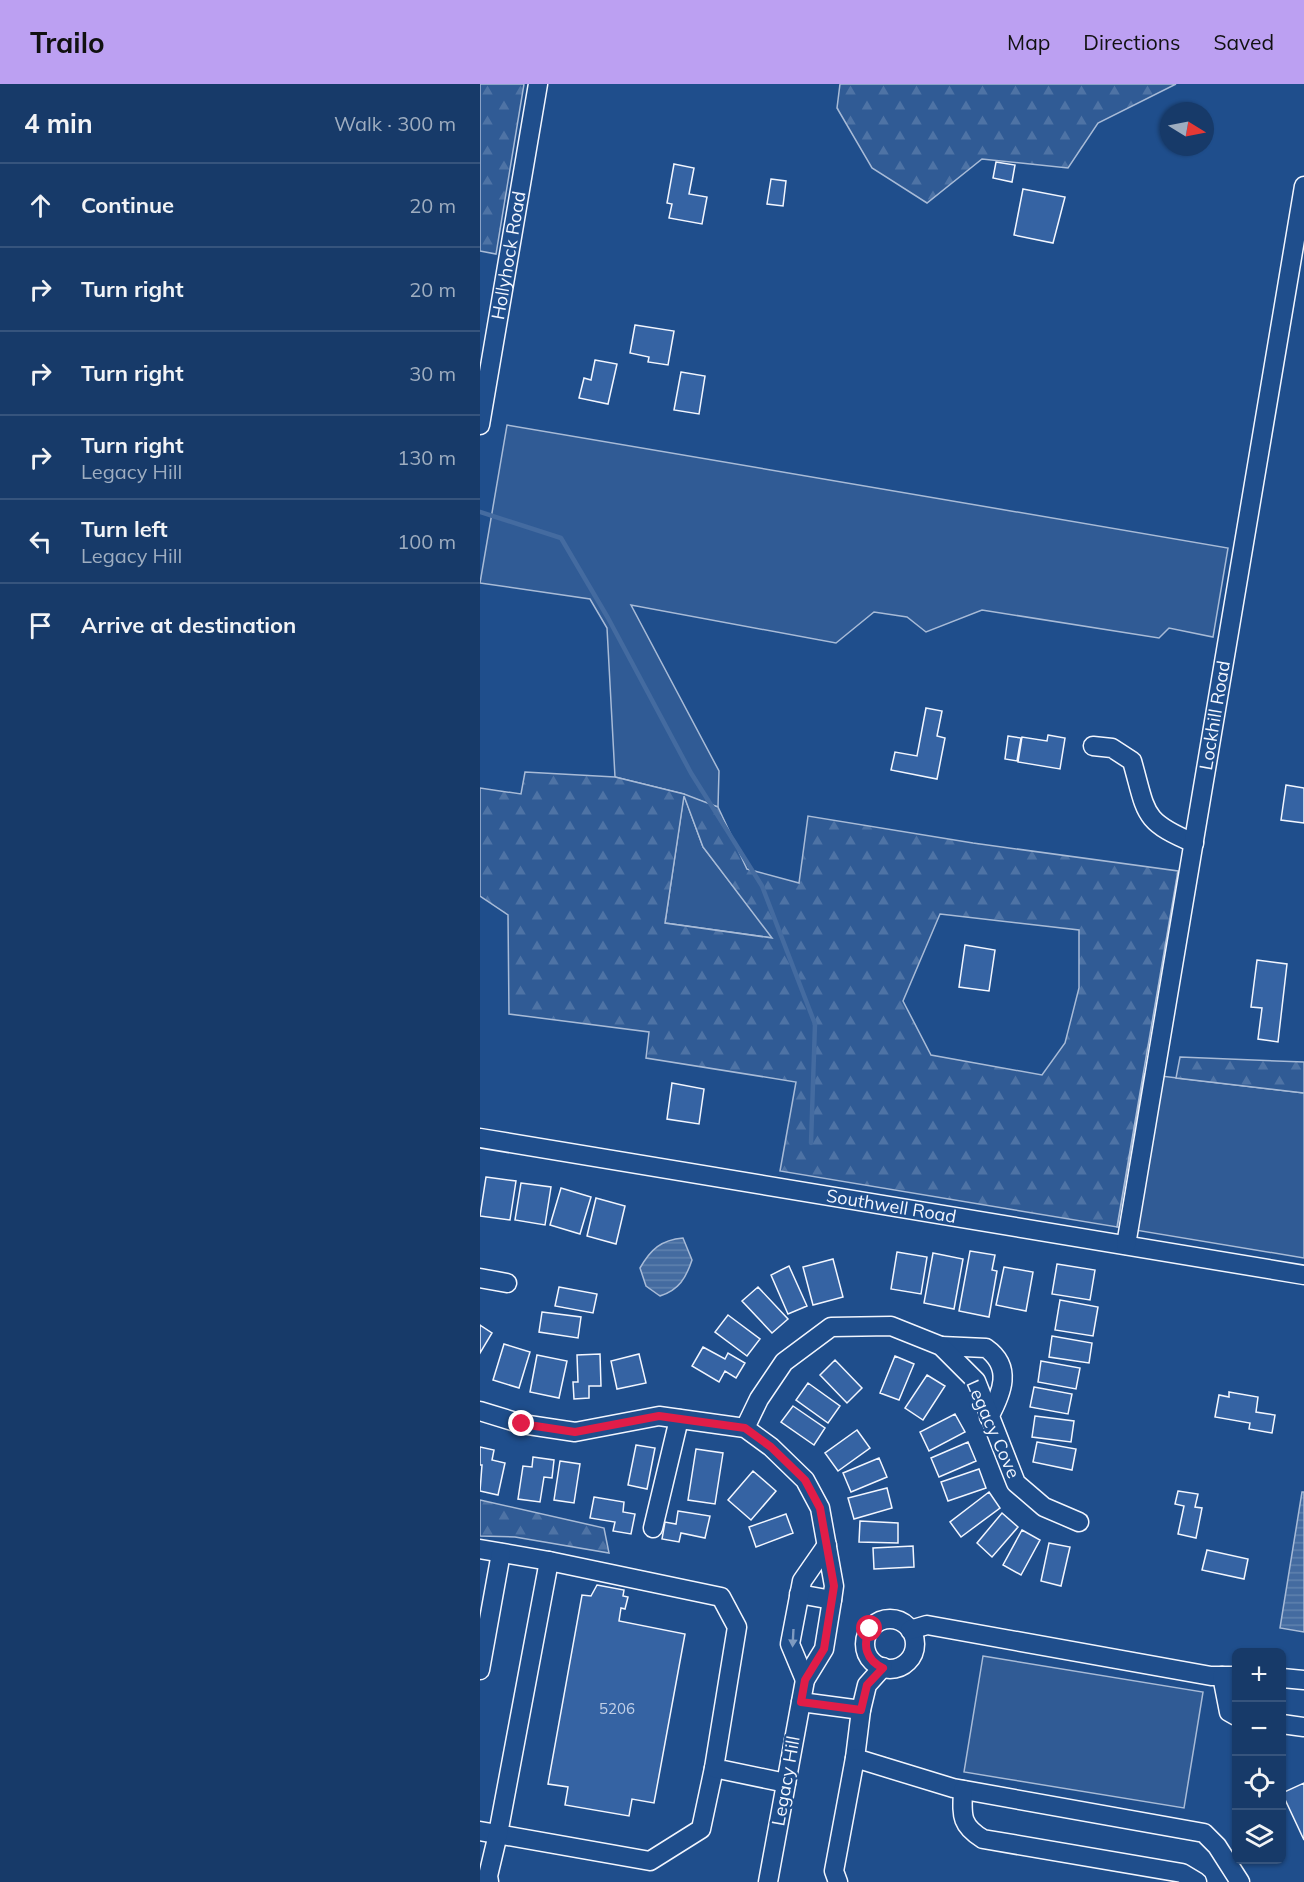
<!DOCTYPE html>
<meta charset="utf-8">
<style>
body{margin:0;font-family:Mulish,sans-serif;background:#20416f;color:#f1f3f6}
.controls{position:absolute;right:18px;bottom:18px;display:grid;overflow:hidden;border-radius:9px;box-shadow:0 2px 4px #0004}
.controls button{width:54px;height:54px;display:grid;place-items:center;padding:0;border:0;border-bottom:2px solid #36547d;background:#173a69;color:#f1f3f6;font:30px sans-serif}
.compass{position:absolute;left:680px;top:18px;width:54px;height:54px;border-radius:50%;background:#173a69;box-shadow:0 2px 4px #0004;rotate:100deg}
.stop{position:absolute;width:18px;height:18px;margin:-14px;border:4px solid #e11d48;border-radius:50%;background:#fff}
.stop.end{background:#e11d48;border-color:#fff;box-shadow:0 2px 6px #0008}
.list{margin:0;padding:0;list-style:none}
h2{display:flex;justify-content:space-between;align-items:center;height:78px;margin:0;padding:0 24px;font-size:26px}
h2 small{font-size:20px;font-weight:400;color:#9eadc0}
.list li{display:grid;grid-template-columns:39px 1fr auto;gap:18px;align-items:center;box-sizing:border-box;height:84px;padding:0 24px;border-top:2px solid #36547d}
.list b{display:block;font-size:22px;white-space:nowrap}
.list p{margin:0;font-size:20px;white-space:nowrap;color:#9eadc0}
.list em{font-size:20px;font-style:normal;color:#9eadc0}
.icon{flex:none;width:33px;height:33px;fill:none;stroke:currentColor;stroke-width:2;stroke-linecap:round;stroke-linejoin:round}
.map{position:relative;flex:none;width:824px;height:1798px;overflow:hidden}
header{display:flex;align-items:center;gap:36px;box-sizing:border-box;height:84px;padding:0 30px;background:#bca0f2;color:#111}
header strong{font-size:28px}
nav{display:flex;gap:33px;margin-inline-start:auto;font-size:21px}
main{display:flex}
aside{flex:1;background:#173a69}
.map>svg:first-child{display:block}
.grass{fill:#305b95;stroke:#a8bbd7;stroke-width:1.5}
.forest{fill:url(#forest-firs);stroke:#a8bbd7;stroke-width:1.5;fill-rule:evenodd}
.water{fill:url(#water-rules);stroke:#a8bbd7;stroke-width:1.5}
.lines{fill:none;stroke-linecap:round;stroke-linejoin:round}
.stream{stroke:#446ba0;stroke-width:4.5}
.building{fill:#3563a3;stroke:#f2f6ff;stroke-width:1.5}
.minor-casing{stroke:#f2f6ff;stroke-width:21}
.minor{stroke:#1f4e8c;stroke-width:18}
.oneway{fill:#7e9ac0}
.route{stroke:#e11d48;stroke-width:8}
.labels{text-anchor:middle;stroke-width:4.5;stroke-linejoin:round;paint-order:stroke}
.number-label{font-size:15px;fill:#c3d1e8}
.street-label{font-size:18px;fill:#f2f6ff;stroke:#1f4e8c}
</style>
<header>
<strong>Trailo</strong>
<nav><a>Map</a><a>Directions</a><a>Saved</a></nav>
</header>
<main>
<aside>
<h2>4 min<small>Walk · 300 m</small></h2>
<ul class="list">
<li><svg class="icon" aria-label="ahead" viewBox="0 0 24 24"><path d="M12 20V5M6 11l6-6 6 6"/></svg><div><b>Continue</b></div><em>20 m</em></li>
<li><svg class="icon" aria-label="right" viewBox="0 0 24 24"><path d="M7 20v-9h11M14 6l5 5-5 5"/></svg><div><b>Turn right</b></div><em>20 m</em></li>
<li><svg class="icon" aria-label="right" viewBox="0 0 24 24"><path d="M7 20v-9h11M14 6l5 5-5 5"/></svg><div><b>Turn right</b></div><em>30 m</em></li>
<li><svg class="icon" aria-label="right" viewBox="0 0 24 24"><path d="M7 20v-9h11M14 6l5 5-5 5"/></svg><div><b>Turn right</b><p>Legacy Hill</p></div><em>130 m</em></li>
<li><svg class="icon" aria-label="left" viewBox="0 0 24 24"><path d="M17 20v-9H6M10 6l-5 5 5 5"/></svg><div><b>Turn left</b><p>Legacy Hill</p></div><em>100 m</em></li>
<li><svg class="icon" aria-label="arrive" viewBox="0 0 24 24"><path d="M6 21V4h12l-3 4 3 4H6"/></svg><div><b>Arrive at destination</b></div></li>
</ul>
</aside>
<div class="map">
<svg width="824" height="1798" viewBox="0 0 824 1798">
<defs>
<pattern id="forest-firs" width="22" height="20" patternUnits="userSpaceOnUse" patternTransform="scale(1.5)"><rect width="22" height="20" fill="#305b95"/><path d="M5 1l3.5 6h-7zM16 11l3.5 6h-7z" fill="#4e73a5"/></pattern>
<pattern id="water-rules" width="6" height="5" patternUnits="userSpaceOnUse" patternTransform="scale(1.5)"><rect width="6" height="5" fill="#446ba0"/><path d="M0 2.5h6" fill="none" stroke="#5f81ae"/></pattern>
</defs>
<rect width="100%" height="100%" fill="#1f4e8c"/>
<path class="grass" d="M27,341L748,464L733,553L689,544L679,554L502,526L446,548L427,533L394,528L356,559L151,521L239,687L238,723L204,711L223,763L293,854L185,839L204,710L135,693L127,544L110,515L0,499Z
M664,990L824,1009V1174L637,1143Z
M503,1572L723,1608L704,1724L484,1688Z"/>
<path class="forest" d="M0,0H44L16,170L0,167Z
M360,0H696L618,39L588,84L502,75L447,119L392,84L357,24Z
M45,688L135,693L204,710L238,723L267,785L319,799L328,732L493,759L698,787L637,1143L300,1087L316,998L166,974L169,948L29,930L28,831L0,812V704L41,710ZM204,712L223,763L292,854L185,839ZM460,830L599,846V904L585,959L562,991L451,971L423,917Z
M700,973L824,978V1009L696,994Z
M0,1416L124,1444L129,1469L35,1453L0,1452Z"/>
<path class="water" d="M203,1154L212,1176C206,1194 199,1206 180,1212L166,1202L160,1184C171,1165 181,1156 203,1154Z
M822,1408H824V1548L800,1544Z"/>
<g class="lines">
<path class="stream" d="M0,428L81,454L128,534L211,689L282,802L335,940L331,1059"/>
</g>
<path class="building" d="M516,78L535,81L532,98L513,94Z
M194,80L214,84L209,110L227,113L222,140L189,134L192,120L187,119Z
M291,95L306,97L303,122L287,120Z
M543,105L585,113L573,159L534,151Z
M155,241L194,247L188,281L168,278L169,273L150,269Z
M115,276L137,280L128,320L99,314L104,294L111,296Z
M201,288L225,292L219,330L194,326Z
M446,624L462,627L457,652L465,654L457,695L411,686L415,668L437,672Z
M568,651L585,654L580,685L538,678L542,653L567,657Z
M528,652L541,654L537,677L525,675Z
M806,701L824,704V739L801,736Z
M485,861L515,866L509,907L479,903Z
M777,876L807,880L798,958L778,955L782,924L771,923Z
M192,999L224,1005L219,1040L187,1035Z
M6,1093L36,1097L30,1136L0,1132Z
M41,1099L71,1103L65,1141L35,1136Z
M81,1104L111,1113L100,1150L70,1141Z
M116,1114L145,1122L136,1160L107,1152Z
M490,1167L515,1171L512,1186L517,1187L509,1233L479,1227Z
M417,1168L447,1173L441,1210L411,1205Z
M453,1169L483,1175L474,1225L444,1219Z
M353,1175L363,1213L333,1221L323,1183Z
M577,1180L615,1186L610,1216L572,1210Z
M309,1182L327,1222L308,1230L291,1191Z
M524,1183L553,1188L546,1227L516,1221Z
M79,1203L117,1210L113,1229L75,1222Z
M278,1203L308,1235L292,1249L262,1217Z
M580,1216L618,1223L613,1252L575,1246Z
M62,1228L101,1233L98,1254L59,1248Z
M248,1231L280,1255L267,1272L235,1248Z
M0,1241L12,1249L0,1269Z
M572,1252L612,1259L609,1279L569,1273Z
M24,1260L50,1268L39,1304L13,1296Z
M223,1263L245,1275L248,1269L265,1279L256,1294L245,1287L239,1298L212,1282Z
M120,1270L121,1302H109V1314L94,1315L93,1298H98L97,1271Z
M159,1270L166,1299L137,1305L131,1277Z
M57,1271L87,1277L79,1314L50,1308Z
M415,1272L434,1280L419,1316L400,1309Z
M355,1276L382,1304L367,1319L340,1291Z
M561,1277L600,1284L596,1305L558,1298Z
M447,1291L465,1302L443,1336L425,1324Z
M328,1299L360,1322L348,1339L316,1316Z
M554,1303L592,1310L588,1330L550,1323Z
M749,1308L778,1313L776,1328L795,1331L792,1349L769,1345L770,1339L735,1333L739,1311L749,1313Z
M313,1322L345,1344L334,1361L301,1338Z
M475,1330L485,1348L449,1367L440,1348Z
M555,1332L594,1337L591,1358L552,1353Z
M377,1346L390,1364L358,1387L345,1369Z
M488,1358L496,1377L459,1393L451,1374Z
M557,1358L596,1365L592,1386L553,1378Z
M156,1361L175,1364L167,1405L148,1401Z
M0,1363L14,1366L12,1376L25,1379L18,1411L0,1407L2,1381H0Z
M216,1365L243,1369L235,1420L208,1416Z
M53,1373L74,1376L72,1394L64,1393L60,1418L38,1415L43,1382L52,1383Z
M399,1374L407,1393L371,1408L363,1389Z
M80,1377L100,1380L94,1419L74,1416Z
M499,1385L506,1404L468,1417L461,1398Z
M273,1387L296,1407L271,1436L248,1416Z
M407,1404L412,1424L374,1435L368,1414Z
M698,1407L718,1410L715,1423L722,1424L716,1454L698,1450L704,1422L695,1420Z
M509,1408L520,1424L481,1453L470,1438Z
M114,1413L144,1418L143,1428L155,1430L151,1450L133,1447L135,1438L110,1434Z
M198,1427L230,1432L225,1454L201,1449L199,1458L182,1455L185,1438L196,1440Z
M522,1429L538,1443L512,1473L497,1459Z
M306,1430L313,1449L276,1463L269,1443Z
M380,1437L418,1439V1459L379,1458Z
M542,1446L560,1456L541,1491L523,1481Z
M569,1459L590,1463L581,1502L561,1497Z
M433,1462L434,1483L394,1485L393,1464Z
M727,1466L768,1475L764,1495L722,1486Z
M117,1501L144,1506L143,1512L148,1513L145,1525L141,1524L139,1537L205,1550L174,1719L152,1715L149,1732L85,1721L88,1703L68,1700L102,1511L111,1512Z
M824,1699V1756L802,1709Z"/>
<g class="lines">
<defs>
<g id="minor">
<path id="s1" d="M0,341L58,0"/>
<path d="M613,662L632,664L652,677C667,729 661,737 714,759"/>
<path id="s2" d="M0,1054L824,1191"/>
<path id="s3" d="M646,1161L824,102"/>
<path d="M0,1194L27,1199"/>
<path d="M461,1262L506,1264C533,1283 522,1309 509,1333"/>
<path d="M0,1327L42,1340L95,1348L179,1332L265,1344L291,1363L325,1396L340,1424L354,1502L352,1516L344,1565L325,1596L288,1798"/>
<path d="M265,1344L279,1315L304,1278L351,1243L411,1242L461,1262L496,1297L536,1399L564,1423L599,1438"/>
<path d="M173,1444L199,1335"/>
<path d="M0,1465L69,1477"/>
<path d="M319,1510L352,1516"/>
<circle cx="410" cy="1560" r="25"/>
<path d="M430,1546L447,1541L731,1592H756"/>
<path d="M0,1586L21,1469"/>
<path d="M742,1592L749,1628L756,1632"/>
<path d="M802,1594L824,1596"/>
<path d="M325,1596L310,1560L322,1497L347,1461"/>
<path d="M321,1618L381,1626L387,1601L403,1583"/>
<path d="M381,1626L375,1674L473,1704L724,1749L737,1762L760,1798"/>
<path d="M802,1640L824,1643"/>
<path d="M483,1706C482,1731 480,1741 503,1755L702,1789L717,1798"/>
<path d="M0,1747L170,1777L221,1745L234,1684"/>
<path d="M9,1798L8,1792L18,1750L69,1477L241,1513L257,1543L234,1684L306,1699"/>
<path d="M358,1798L354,1787L375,1674"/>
</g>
</defs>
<use href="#minor" class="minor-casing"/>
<use href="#minor" class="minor"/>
</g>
<defs><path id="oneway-solid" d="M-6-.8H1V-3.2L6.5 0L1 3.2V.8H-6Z" transform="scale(1.5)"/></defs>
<use class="oneway" href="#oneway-solid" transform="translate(313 1554) rotate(93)"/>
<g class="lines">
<path class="route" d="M42,1340L95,1348L179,1332L265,1344L291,1363L325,1396L340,1424L354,1502L344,1565L325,1596L321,1618L381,1626L387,1601L403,1584C386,1576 382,1561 390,1545"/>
</g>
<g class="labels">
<g class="number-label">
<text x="137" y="1630">5206</text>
</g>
<g class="street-label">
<text dy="6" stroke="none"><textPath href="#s1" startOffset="172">Hollyhock Road</textPath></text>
<text dy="6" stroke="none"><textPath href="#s3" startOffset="537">Lockhill Road</textPath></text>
<text dy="6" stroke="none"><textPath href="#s2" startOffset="417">Southwell Road</textPath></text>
<text transform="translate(513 1345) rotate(66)" y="6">Legacy Cove</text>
<text transform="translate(306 1697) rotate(-80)" y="6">Legacy Hill</text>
</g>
</g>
</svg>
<div class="controls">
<button>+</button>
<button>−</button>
<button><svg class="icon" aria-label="locate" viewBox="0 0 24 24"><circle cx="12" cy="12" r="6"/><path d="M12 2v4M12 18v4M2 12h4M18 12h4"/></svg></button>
<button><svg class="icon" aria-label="layers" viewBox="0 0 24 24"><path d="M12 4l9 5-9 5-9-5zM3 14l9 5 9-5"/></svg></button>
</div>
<svg class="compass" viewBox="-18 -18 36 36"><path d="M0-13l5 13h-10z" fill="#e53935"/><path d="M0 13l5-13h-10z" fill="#9eadc0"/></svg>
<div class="stop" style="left:390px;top:1545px"></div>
<div class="stop end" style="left:42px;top:1340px"></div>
</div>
</main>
